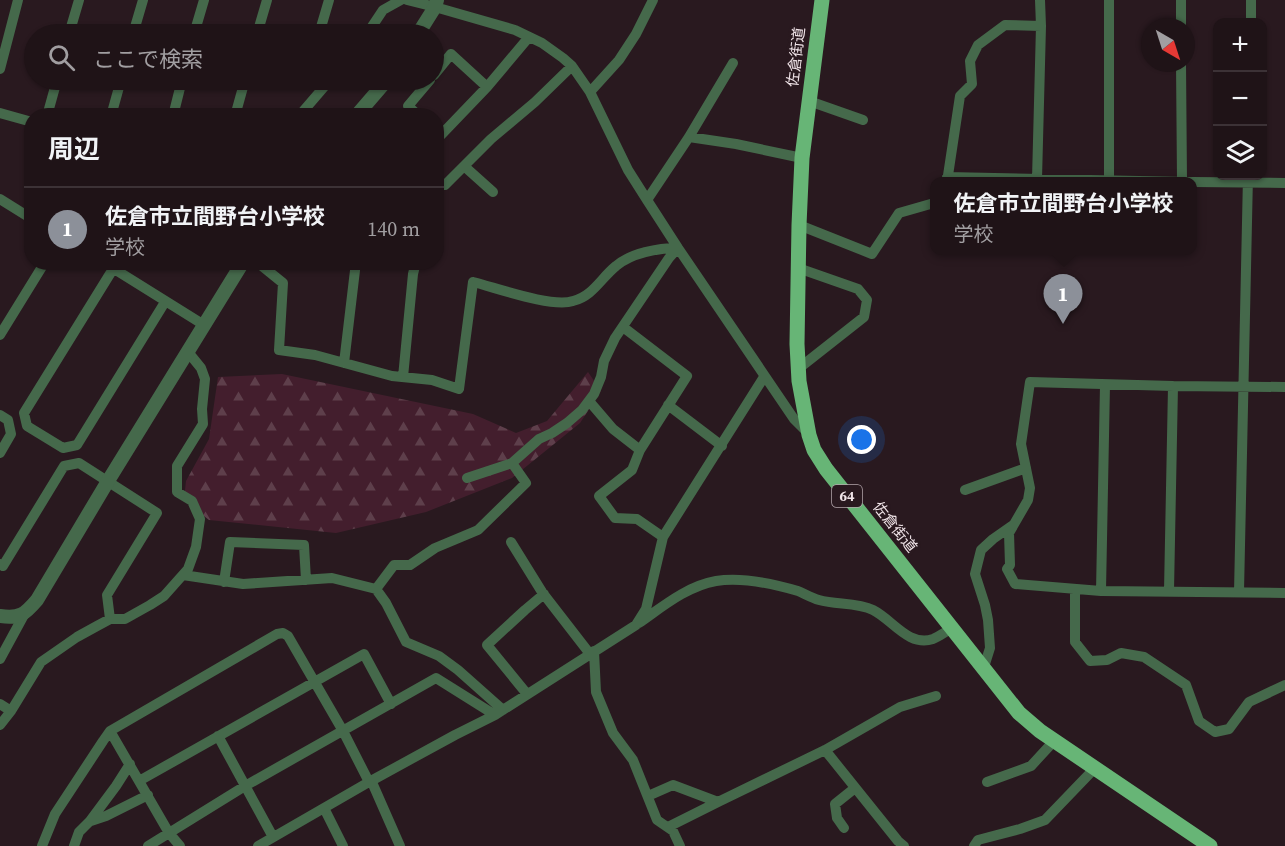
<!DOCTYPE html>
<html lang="ja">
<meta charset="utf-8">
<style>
body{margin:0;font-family:"Source Serif 4","Noto Sans JP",serif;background:#271c20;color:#f1f3f6}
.controls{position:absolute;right:18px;top:18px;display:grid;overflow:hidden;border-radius:12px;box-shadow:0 2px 4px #0004}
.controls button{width:54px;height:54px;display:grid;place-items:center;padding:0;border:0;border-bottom:2px solid #3c3236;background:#1f1317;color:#f1f3f6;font:30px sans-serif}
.compass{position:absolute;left:1141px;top:18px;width:54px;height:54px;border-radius:50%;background:#1f1317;box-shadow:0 2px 4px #0004;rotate:141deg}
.you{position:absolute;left:862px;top:440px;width:21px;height:21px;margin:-15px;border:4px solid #fff;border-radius:50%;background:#1a73e8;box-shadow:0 0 0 9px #1a73e833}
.badge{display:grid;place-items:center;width:39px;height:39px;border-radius:50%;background:#8c9099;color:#fff;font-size:20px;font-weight:700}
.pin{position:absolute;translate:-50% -50px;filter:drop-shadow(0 2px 3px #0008)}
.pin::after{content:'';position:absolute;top:32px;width:21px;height:18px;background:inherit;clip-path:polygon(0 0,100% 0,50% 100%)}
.popup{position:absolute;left:930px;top:177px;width:267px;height:78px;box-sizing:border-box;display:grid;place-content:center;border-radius:12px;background:#1f1317;filter:drop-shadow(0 2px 4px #0005);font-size:20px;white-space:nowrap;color:#a19ea1}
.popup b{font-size:22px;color:#f1f3f6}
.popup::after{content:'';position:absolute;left:50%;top:100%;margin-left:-12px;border:12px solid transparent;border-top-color:#1f1317}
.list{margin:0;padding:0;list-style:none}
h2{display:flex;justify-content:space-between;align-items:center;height:78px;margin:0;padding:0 24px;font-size:26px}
h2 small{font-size:20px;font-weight:400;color:#a19ea1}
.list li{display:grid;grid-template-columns:39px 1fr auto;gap:18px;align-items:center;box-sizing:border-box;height:84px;padding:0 24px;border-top:2px solid #3c3236}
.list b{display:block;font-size:22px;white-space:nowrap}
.list p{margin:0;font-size:20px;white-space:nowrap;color:#a19ea1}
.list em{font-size:20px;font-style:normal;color:#a19ea1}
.icon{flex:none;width:33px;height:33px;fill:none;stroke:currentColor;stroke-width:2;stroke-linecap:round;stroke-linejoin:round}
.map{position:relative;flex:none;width:1285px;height:846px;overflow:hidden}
.search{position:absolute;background:#1f1317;box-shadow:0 2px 4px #0004;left:24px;top:24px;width:420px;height:66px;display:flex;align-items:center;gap:15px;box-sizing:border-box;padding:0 21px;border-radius:33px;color:#a19ea1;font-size:22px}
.panel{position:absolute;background:#1f1317;box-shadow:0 2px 4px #0004;left:24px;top:108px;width:420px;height:162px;border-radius:24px}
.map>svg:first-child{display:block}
.forest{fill:url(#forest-firs)}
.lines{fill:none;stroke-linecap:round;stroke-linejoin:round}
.minor{stroke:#45694b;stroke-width:10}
.tertiary{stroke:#45694b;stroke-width:14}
.primary{stroke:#67b576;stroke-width:15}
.labels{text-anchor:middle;stroke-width:6;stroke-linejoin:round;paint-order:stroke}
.shield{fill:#29191f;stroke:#b4a7ac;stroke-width:1.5}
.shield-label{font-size:14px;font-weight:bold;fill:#f0e4e8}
.street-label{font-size:15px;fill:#f0e4e8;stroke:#29191f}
</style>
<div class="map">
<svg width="1285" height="846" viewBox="0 0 1285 846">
<defs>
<pattern id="forest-firs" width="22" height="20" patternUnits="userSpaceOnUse" patternTransform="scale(1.5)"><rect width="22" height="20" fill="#431e2d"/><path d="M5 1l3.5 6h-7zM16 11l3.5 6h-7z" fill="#5e3f4b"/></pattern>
</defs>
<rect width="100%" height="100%" fill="#29191f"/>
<path class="forest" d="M588,372L601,391L580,423L512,478L426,512L336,533L209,520L184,500L186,481L209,439L218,377L282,374L473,414L516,433L547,421Z"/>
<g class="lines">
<path class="minor" d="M407,0L435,7L515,30L542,43L563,58L572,66L590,92L628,170L647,200L678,248L794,419L809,434
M1109,0V180
M1181,0V27
M1251,22V0
M69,34L79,0
M133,34L143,0
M194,34L204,0
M257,34L267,0
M319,34L329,0
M367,34L383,10L401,0
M1181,63L1182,181
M0,69L18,0
M434,75L451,54L487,87
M590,92L619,60L636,34L653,0
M809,101L863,120
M0,113L32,122
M47,116L57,80
M111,116L121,80
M173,116L182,80
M235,116L245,80
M299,116L330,80
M419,116L408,106L430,80
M436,131L441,135L487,87L529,37
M689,137L736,144L802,158
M464,166L493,192
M947,177L1189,182
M1037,179L1041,26L1040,0
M436,181L445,185L491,139L535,102L572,66
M947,182L960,96L972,84L970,61L978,45L1005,25L1041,26
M1192,182L1285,183
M0,199L32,219
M647,200L689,137L733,63
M799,225L872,254L899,213L934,203
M103,262L204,325
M257,262L283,283L279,350L315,355L392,376L432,380L459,389L473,282C497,288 552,308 573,301C593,296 601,278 616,266C631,253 658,248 678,248
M798,268L858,289L867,300L864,317L798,369
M113,269L24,413L27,426L63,448L77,445L165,302
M0,335L45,262
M344,363L356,262
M403,377L413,274L416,262
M1285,387L1173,386L1030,382L1021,444L1030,488L1028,500L1009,533L1010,565L1007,569L1015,584L1101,591L1285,593
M589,401L613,429L640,450L687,376L623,327
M668,405L722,446
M0,415L8,420L11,434L0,453
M640,450L632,470L599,496L615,518L637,519L663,537
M467,478L512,463L539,439L552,433L567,423L582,410L594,394L601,377L604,361L615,338L669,258L678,248
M965,490L1026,468
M511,542L542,592L590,654
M0,564L3,566L64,466L79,463L157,513L107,595L110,619
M183,575L243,584L332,578L376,589L386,603L406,642L439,656L458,670L503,710
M224,582L230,542L304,545L306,580
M376,589L394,565H410L435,548L478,530L526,483L512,463
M1075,589V642L1090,661L1107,660L1121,653L1144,657L1186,685L1199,721L1215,732L1229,729L1249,702L1285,685
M1101,591L1105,385
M1169,591L1173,386
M1239,592L1248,176
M639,623C662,607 687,586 716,581C740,577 774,584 798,591C805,594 812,598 819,600C836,605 857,602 873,610C893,620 908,647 933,639C940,636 946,631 953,628
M594,651L596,692L613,733L633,760L657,820L673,831L680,846
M0,659L25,613
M984,667L990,648L988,620L985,605L975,574L981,550L993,539L1013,525
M527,694L487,645L525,610L544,594
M0,704L11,711
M0,725L11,711L41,662L77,637L97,626L110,619H125L150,605L164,596L188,569L196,547L200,519L192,501L177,492V466L203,424L202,409L205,379L201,368L188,352
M110,731L169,833L180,846
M218,736L273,837
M825,750L898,841L904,846
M371,780L400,846
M139,781L364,654L391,704
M987,782L1031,766L1054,741
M648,796L673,785L718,802L825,750L900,707L936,696
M324,808L343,846
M91,821L106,816L148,795
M668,827L718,802
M844,828L837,818L835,804L855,788
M42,846L55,814L103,741L110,731L277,634L283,633L288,636L343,731L369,782
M74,846L79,832L90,821L116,786L130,764
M148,846L245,786L436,678L495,715
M258,846L369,782L455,735L495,715L636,625L646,609L663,537L764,377
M974,846L978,840L1020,829L1045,820L1095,768"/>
<path class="tertiary" d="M418,34L435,7L437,0
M356,116L387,80
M0,616C20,619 25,614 37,600L108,481L243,262"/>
<path class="primary" d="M822,0L802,158L799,225L797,344L799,381L809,435L814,450L826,469L1019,713L1040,731L1210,846"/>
</g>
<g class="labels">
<rect class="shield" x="832" y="485" width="30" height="22" rx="4.5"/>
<g class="shield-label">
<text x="847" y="501">64</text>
</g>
<g class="street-label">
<text transform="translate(796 57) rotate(-83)" y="5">佐倉街道</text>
<text transform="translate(895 527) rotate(51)" y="5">佐倉街道</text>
</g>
</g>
</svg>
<div class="controls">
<button>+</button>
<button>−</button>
<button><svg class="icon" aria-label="layers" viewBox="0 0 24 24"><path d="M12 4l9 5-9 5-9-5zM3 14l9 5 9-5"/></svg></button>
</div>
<svg class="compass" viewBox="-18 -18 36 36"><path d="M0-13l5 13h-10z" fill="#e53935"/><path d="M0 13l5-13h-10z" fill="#a19ea1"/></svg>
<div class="you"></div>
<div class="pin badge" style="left:1063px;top:324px">1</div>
<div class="popup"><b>佐倉市立間野台小学校</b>学校</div>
<div class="search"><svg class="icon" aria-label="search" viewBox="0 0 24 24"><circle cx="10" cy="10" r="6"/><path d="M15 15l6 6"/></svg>ここで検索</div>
<section class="panel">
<h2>周辺<small></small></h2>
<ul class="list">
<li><span class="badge">1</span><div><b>佐倉市立間野台小学校</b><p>学校</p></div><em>140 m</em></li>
</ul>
</section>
</div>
